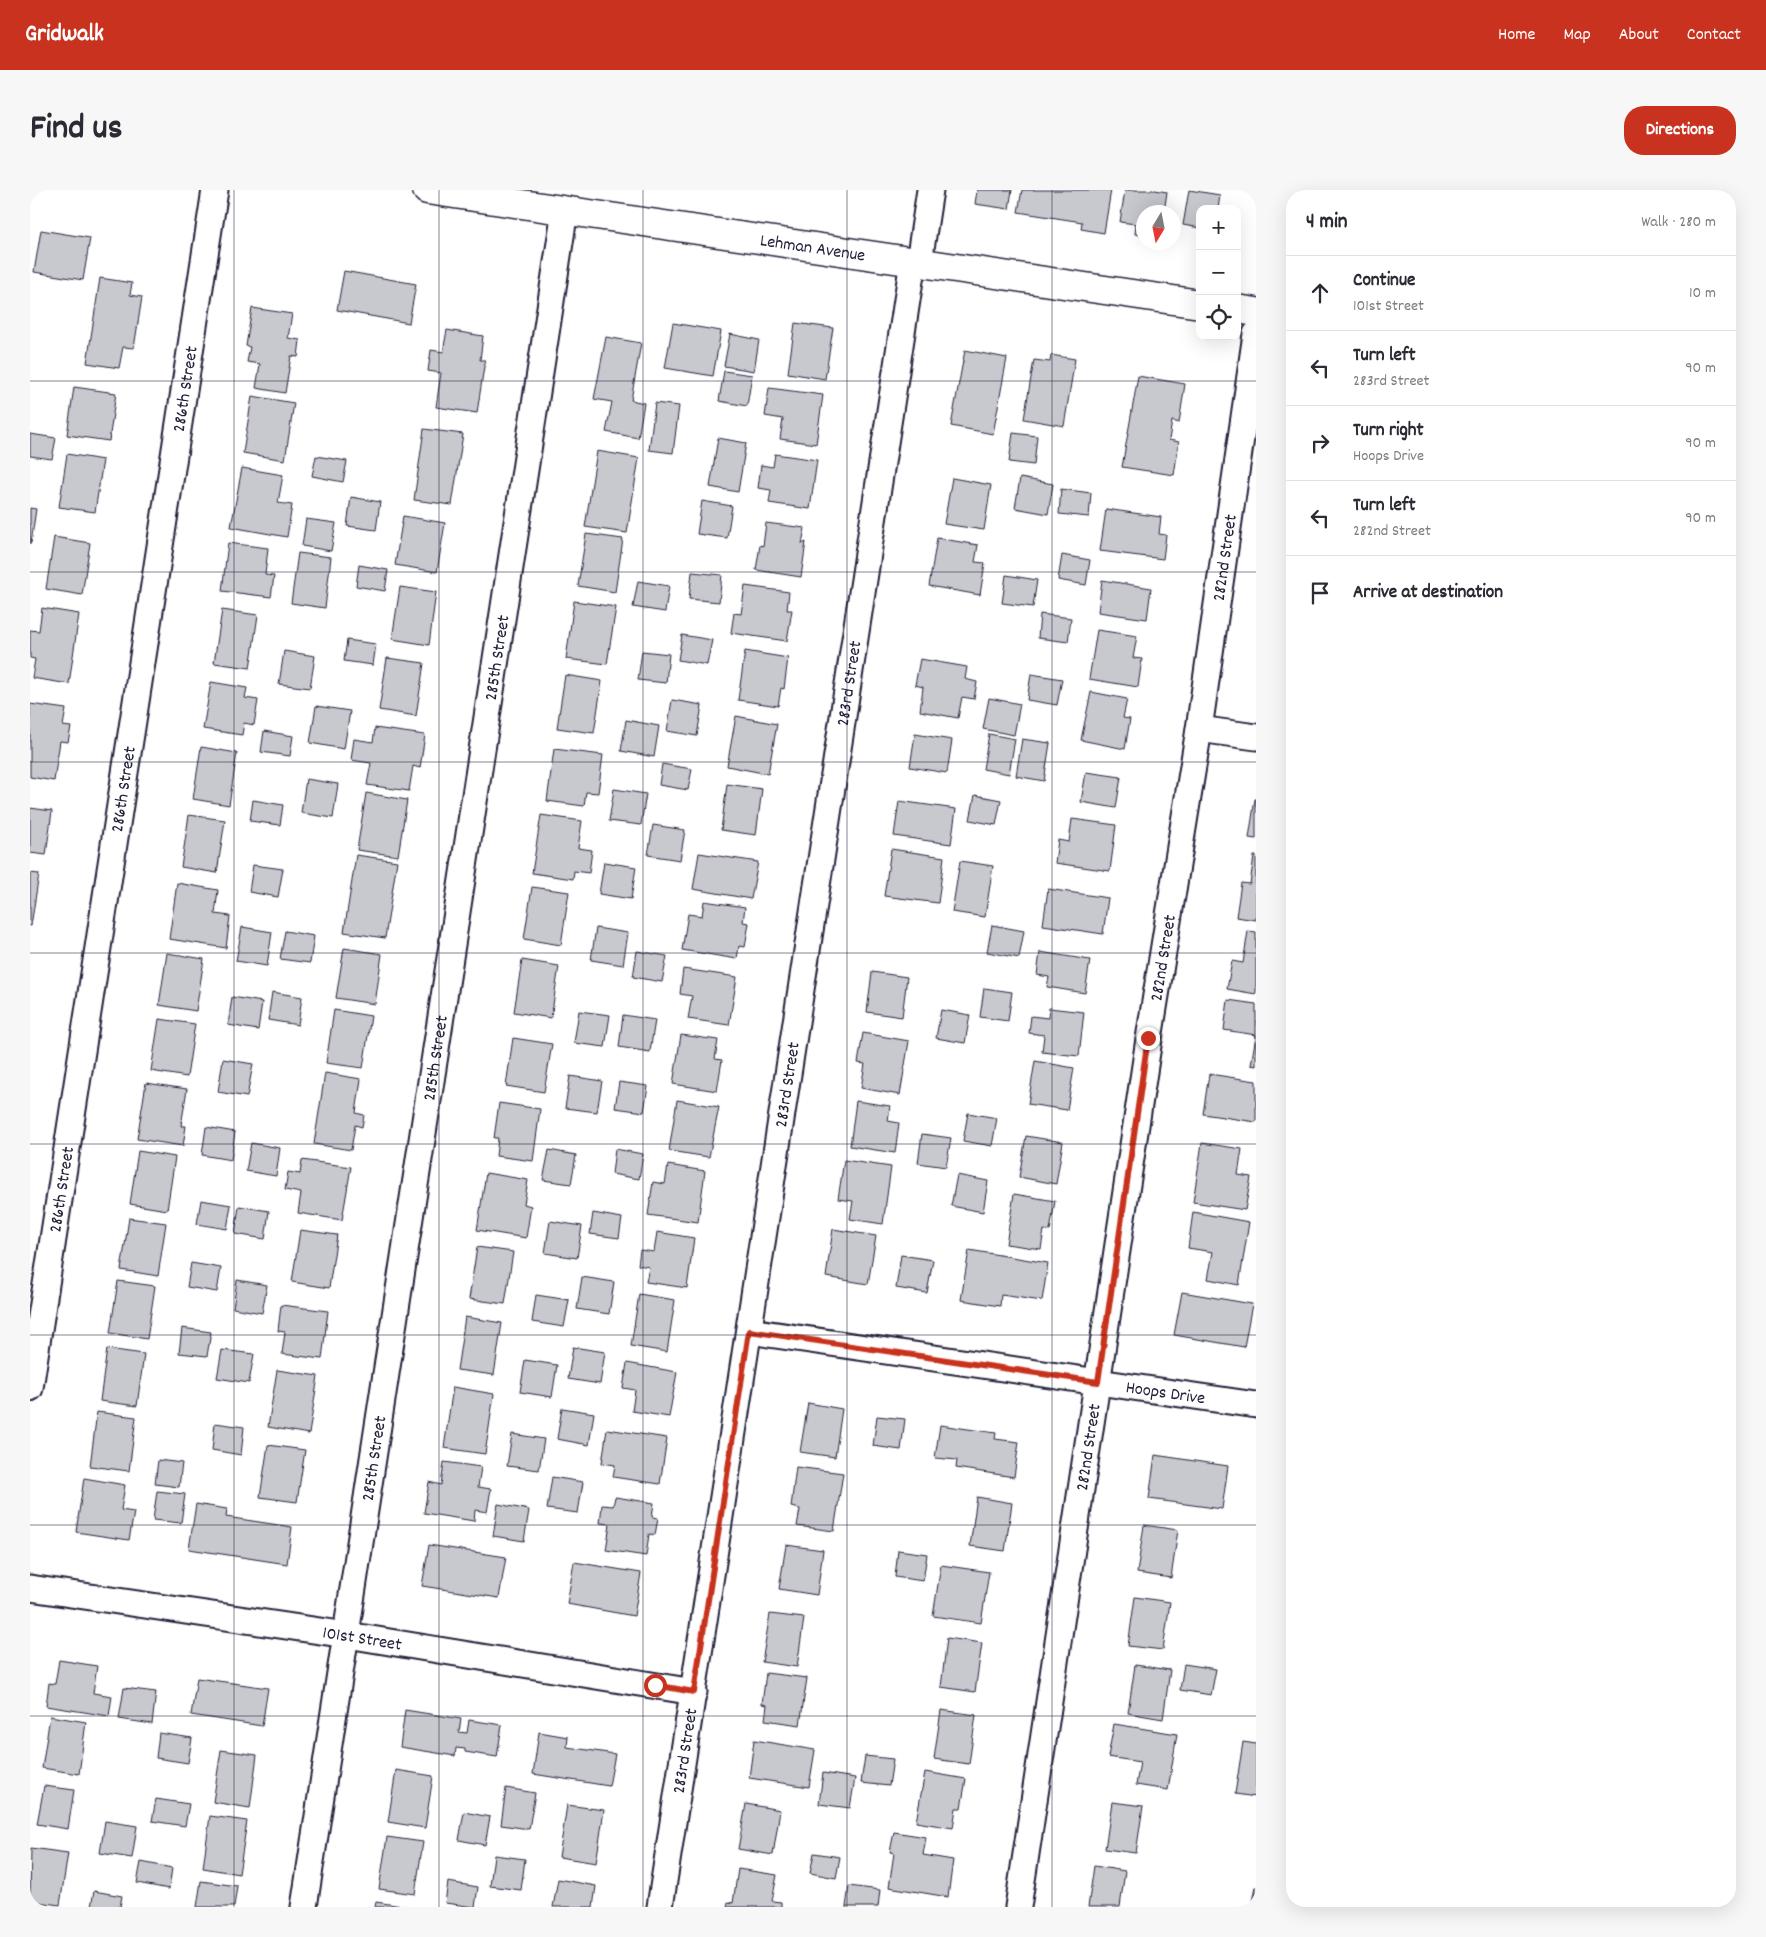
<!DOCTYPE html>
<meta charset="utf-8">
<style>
body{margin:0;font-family:Dekko,sans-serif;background:#f7f7f7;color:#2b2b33}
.controls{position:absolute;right:15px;top:15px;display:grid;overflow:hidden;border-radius:10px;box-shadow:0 5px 20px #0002}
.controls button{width:45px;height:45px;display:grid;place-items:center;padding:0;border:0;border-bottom:1px solid #e1e1e2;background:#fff;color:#2b2b33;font:25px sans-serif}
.compass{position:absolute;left:1106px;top:15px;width:45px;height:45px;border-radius:50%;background:#fff;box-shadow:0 5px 20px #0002;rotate:190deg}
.stop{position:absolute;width:15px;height:15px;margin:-11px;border:4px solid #c8321e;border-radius:50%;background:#fff}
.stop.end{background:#c8321e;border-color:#fff;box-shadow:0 1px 5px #0008}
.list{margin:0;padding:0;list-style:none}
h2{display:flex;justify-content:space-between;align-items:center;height:65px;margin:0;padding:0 20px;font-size:21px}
h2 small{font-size:16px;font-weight:400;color:#7c7c81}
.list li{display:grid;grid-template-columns:32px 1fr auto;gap:15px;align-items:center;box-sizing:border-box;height:75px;padding:0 20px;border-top:1px solid #e1e1e2}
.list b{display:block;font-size:19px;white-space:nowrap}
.list p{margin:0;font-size:16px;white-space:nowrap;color:#7c7c81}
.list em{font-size:16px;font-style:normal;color:#7c7c81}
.icon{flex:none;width:28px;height:28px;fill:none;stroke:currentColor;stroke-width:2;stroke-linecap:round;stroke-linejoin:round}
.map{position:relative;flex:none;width:1226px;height:1717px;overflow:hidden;border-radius:20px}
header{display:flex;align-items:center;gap:30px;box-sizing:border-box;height:70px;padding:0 25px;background:#c8321e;color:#fff}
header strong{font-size:24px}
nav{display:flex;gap:28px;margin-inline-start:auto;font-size:18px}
.intro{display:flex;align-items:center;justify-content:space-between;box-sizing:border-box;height:120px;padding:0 30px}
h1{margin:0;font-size:35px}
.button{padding:12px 22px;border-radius:20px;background:#c8321e;color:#fff;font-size:18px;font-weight:700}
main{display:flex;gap:30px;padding:0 30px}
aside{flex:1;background:#fff;border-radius:20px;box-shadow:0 5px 20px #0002}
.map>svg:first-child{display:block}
.building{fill:#c8c8cf;stroke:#22223b}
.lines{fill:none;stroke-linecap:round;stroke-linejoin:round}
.minor-casing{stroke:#22223b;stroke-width:29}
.tertiary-casing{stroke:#22223b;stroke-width:31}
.minor{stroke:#fff;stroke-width:25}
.tertiary{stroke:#fff;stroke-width:28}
.route{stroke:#c8321e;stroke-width:6}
.grid{fill:none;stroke:#22223b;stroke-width:1;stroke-opacity:0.55}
.labels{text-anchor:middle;stroke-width:4;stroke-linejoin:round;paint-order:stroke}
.street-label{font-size:18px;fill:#22223b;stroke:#fff}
</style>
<header>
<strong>Gridwalk</strong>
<nav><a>Home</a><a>Map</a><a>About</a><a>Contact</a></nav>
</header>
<div class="intro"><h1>Find us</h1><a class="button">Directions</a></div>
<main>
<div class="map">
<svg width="1226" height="1717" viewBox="0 0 1226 1717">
<rect width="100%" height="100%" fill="#fff"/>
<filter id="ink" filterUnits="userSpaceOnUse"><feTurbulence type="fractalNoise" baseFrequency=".02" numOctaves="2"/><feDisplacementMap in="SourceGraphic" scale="10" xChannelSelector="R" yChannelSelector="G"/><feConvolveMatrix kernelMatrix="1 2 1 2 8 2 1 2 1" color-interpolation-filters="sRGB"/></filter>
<g filter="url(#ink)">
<path class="building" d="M947,0H982L979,19L945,14Z
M992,0H1081L1074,43L1051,39L1052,32L988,22Z
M1095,0H1125L1137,2L1134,22H1114V46L1105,44L1106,34L1090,32Z
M1159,0L1190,5L1188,19H1170V38L1153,35Z
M11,40L60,48L53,90L4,82Z
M314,81L386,94L379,133L307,120Z
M70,88L102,93L100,105L112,107L104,158L93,157L89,178L57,173Z
M222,118L262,124L258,148L270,150L268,167L261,166L255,203L226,198L230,174L217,172L220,157L216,156Z
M643,133L691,141L683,186L635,178Z
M765,133L803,138L795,189L758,183Z
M417,140L453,146L450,170H455L447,223L406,217L411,183L398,181L401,160L413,162Z
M700,144L729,150L724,181L694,176Z
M576,147L611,153L601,210L614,213L608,248L576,242L582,212L564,209Z
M935,160L977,168L963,244L921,236Z
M1021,165L1045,169L1034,236L994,229L1004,170L1020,172Z
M694,181L722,185L717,216L689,211Z
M1108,186L1155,194L1149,233L1142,231L1139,250L1149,252L1144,285L1092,277Z
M44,197L86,203L79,251L37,245Z
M739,198L793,205L786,254L750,249L753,229L735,226Z
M222,206L264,213L255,270L213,263Z
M625,213L649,216L643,263L619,260Z
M394,239L433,244L422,315L384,310Z
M983,243L1007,246L1004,275L979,272Z
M0,244L26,248L22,269L0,266Z
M688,248L716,253L708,302L680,297Z
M567,261L609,268L597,343L555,337Z
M37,264L73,270L65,322L29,317Z
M745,264L787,270L780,319L739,313L741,300L728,298L731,275L743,277Z
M286,266L317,271L313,292L282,286Z
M212,278L253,285L248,313L262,315L257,347L201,337Z
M922,288L961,295L954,340L914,334Z
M990,288L1023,294L1018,324L985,318Z
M1031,299L1061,303L1059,327L1029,324Z
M321,307L350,312L346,340L317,336Z
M672,311L702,316L697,348L667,344Z
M0,318L6,319L1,353H0Z
M1076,319L1131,327L1129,344L1136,345L1133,369L1070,361Z
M373,326L415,333L407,382L365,375Z
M276,329L306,333L301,361L272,356Z
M736,333L775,338L772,354L776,352L771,387L726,380L730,355L733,356Z
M556,344L593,349L585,402L548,396Z
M24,347L60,353L52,405L16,399Z
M907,348L948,355L945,372L955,373L950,405L899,396Z
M198,353L238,358L235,385L244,386L241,407L192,401Z
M268,363L301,367L295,418L261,413Z
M1032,365L1060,370L1056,395L1028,390Z
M329,375L358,380L355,401L326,396Z
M662,382L692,385L689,412L659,409Z
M976,385L1007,390L1003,417L972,413Z
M1072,390L1121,398L1117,429L1068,422Z
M608,391L639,396L635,422L603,417Z
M715,396L759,402L757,420H762L757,451L701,443L704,423L711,424Z
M370,397L406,402L399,455L362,449Z
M544,411L586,417L577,474L536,469Z
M12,418L49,424L39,494L2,488L5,469L0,468V440L9,441Z
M192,420L228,425L220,478L184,473Z
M1010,424L1041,428L1038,452L1008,448Z
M1067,440L1107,446L1103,468L1112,469L1108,497L1059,489Z
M652,445L682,450L677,475L648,470Z
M317,450L346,454L343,475L314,471Z
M254,461L285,466L280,498L249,494Z
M612,461L639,464L636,493L608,490Z
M715,461L758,468L754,499L751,498L748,516L708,510Z
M357,468L394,473L386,526L349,520Z
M890,469L937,477L935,489L947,492L944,509L932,507L928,528L890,521L893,497L885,495Z
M1001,484L1032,489L1027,515L997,510Z
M535,485L572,491L564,543L527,538Z
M181,492L217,498L215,508L228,510L224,535L214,533L212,545L173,539Z
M1061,502L1097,509L1093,528L1100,529L1095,559L1051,550Z
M959,508L990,514L984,545L953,539Z
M642,510L672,515L667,546L637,541Z
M0,514L36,519L33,536L41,537L38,552L30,551L24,591L0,587Z
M286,516L320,521L314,559L280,553Z
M706,526L747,534L738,584L697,576Z
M596,530L629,536L624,567L591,561Z
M345,538L395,545L390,578L383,576L379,601L337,595L341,573L321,570L324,549L343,552Z
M234,541L263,546L260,566L231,562Z
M885,544L922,550L917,583L880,577Z
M959,544L985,549L979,584L953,579Z
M992,549L1020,553L1014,591L986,586Z
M171,557L207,563L199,615L163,609Z
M524,559L573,565L568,603L556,602L554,616L517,611Z
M632,574L662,579L658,600L629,595Z
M1056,582L1091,587L1086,618L1051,612Z
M276,589L308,594L303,628L271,623Z
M697,594L732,599L726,645L691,640Z
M584,599L616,604L611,635L579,631Z
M336,603L377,610L368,666L327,660Z
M945,605L971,610L966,635L940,630Z
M1225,609H1226V649L1219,648Z
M223,610L253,615L250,635L220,631Z
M869,611L926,619L921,654L864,646Z
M0,618L22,621L16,665L0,663Z
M159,625L195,630L187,683L151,677Z
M511,625L552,631L548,658L562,660L559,683L544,681L543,689L502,683Z
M1042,629L1086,635L1080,681L1025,673L1028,650L1039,652Z
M623,635L655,640L650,670L618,665Z
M861,659L914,667L908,713L854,706Z
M669,663L728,672L721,709L663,699Z
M326,665L367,671L355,748L314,742Z
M1224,666H1226V730L1206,727L1211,693L1220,694Z
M930,671L963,676L955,727L922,722Z
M574,672L606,677L601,709L569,704Z
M223,675L253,679L248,707L219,702Z
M0,683L9,684L1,736H0Z
M147,693L188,700L185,724L200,726L196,758L139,749Z
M502,697L539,702L531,755L494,749Z
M1018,699L1078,708L1073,744L1013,735Z
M674,711L715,717L713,732L719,733L715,757L709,756L707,769L652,760L658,724L672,726Z
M962,735L994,741L989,768L957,762Z
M212,737L242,742L237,776L206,771Z
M566,738L598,743L593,775L561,770Z
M255,741L284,746L280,773L250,769Z
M1218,741L1226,742V804L1197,799L1202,771L1213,773Z
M314,758L352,764L345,814L306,808Z
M607,761L637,766L632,792L603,787Z
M1010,762L1060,770L1055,803L1017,797L1019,787L1007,785Z
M137,763L174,769L166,821L129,815Z
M492,770L529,776L521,828L484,822Z
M653,779L707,787L699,835L658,829L662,806L650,804Z
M842,782L877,787L872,827L837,822Z
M954,798L982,802L978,831L950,827Z
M242,802L272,807L268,835L238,830Z
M202,807L232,812L228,840L198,835Z
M1198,810L1226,814V876L1221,875L1226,845L1194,840Z
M1019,818L1054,822L1049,866L1012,862L1014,845L999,843L1001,826L1018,828Z
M304,820L341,826L333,878L296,873Z
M911,820L940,825L935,853L906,848Z
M549,821L580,825L575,857L544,853Z
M593,825L625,830L620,862L589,857Z
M129,829L165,834L157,887L121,881Z
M833,843L879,851L870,905L831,898L835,874L828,873Z
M651,845L688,850L685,869L692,870L687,901L643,894Z
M483,848L522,854L514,902L476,896Z
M193,869L223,874L217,907L188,902Z
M1005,871L1044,878L1037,920L998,914Z
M295,883L331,889L326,923L334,925L332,937L325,935L321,960L284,954Z
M1179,884L1226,891V932L1173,924Z
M540,886L572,891L567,922L535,918Z
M589,892L618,896L614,922L585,918Z
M116,893L157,899L151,936H156L153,956L107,949Z
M647,910L689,917L679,967L639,961Z
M826,911L860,916L858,931L869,933L865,963L820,956Z
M469,913L510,919L503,971L466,966L468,948H464Z
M938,923L967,928L962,956L933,951Z
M176,937L205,942L201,970L172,965Z
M892,944L921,948L916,977L888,973Z
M996,946L1033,952L1026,994L989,987Z
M221,953L250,958L246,986L216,981Z
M1172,953L1212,959L1208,985L1221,987L1215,1020L1163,1012Z
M585,959L613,964L609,989L582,984Z
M519,960L546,965L541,994L513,990Z
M108,961L145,967L137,1020L100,1014Z
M272,970L321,977L312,1030L268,1023L271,1003L255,1000L258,982L270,984Z
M814,970L861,977L853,1034L820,1029L823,1011L808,1009Z
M638,975L675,981L668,1032L618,1025L623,992L635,994Z
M456,983L498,990L494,1014L501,1016L496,1048L447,1040Z
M927,985L958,991L953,1022L921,1016Z
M984,1004L1025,1011L1020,1041L1014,1040L1011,1059L976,1054Z
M171,1010L201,1015L197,1039L167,1034Z
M209,1016L239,1021L235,1049L205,1044Z
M1163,1022L1219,1032L1209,1095L1178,1089L1183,1062L1158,1058Z
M563,1023L592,1028L589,1048L560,1044Z
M99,1028L136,1033L128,1086L91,1080Z
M520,1031L552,1036L547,1068L515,1063Z
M803,1039L846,1046L838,1094L796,1087Z
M270,1040L307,1045L299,1098L262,1092Z
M627,1042L664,1048L657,1098L616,1092L619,1077L608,1075L610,1060L624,1062Z
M447,1057L483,1062L475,1114L439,1109Z
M939,1060L1018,1073L1012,1111L971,1105L970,1116L931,1110Z
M871,1065L903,1070L897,1103L866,1098Z
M161,1073L191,1078L187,1102L157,1097Z
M552,1087L584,1092L579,1124L547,1119Z
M207,1090L237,1095L232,1123L203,1118Z
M88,1091L125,1096L117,1149L80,1143Z
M1152,1102L1222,1114L1214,1157L1144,1145Z
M609,1104L645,1110L637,1162L601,1156Z
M506,1105L539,1110L534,1137L502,1132Z
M251,1115L298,1121L292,1169L252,1164L255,1142L248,1141Z
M435,1127L472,1133L464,1185L427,1180Z
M152,1138L181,1142L177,1166L149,1163Z
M543,1157L575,1162L570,1194L538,1189Z
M77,1159L114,1164L107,1216L70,1211Z
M192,1160L224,1164L219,1193L187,1188Z
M495,1170L527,1175L522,1207L490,1202Z
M597,1173L647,1182L639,1227L602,1221L605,1200L593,1198Z
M247,1180L288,1186L279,1244L238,1237Z
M423,1197L464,1204L455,1264L414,1258Z
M778,1213L812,1219L805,1267L770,1262Z
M532,1218L564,1223L559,1255L527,1249Z
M67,1222L106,1227L99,1281L60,1276Z
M847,1226L875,1229L871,1260L843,1256Z
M185,1233L214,1237L211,1265L182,1260Z
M910,1235L966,1243L965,1249L989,1252L984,1287L926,1278L927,1270L905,1268Z
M577,1239L637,1248L630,1294L583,1287L585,1275L572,1273Z
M482,1244L514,1249L509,1280L477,1276Z
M238,1255L275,1260L267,1312L230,1307Z
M1125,1265L1198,1276L1192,1319L1119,1309Z
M128,1270L152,1273L149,1297L125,1294Z
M414,1272L451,1277L448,1297L461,1299L457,1322L445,1320L444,1331L394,1323L399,1292L411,1295Z
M766,1277L813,1283L804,1341L767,1336L770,1319L761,1317Z
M522,1287L553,1292L548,1323L517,1319Z
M54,1288L95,1295L91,1320L104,1322L99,1350L46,1342Z
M127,1301L155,1304L151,1333L123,1330Z
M585,1307L624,1313L622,1327L628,1328L625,1345L619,1344L616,1366L576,1360L580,1334L570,1333L572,1315L583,1316Z
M947,1307L982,1313L975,1361L940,1356Z
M166,1314L197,1319L196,1327L262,1337L257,1374L159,1359Z
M468,1314L499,1320L494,1351L463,1346Z
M1114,1335L1148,1340L1141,1388L1107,1383Z
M399,1355L476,1367L469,1408L392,1396Z
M756,1355L793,1360L787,1405L749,1399Z
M868,1360L897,1364L893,1391L865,1387Z
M544,1372L611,1383L604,1426L537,1414Z
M911,1375L959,1382L951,1433L903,1426Z
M1105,1407L1140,1412L1133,1460L1098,1456Z
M740,1424L774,1428L767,1477L732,1472Z
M917,1448L952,1453L945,1502L911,1497Z
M29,1470L67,1476L63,1503L82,1506L79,1526L16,1516L19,1493L25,1494Z
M1154,1474L1186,1479L1181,1505L1150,1500Z
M1105,1475L1140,1480L1133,1529L1098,1523Z
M736,1483L777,1488L770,1535L735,1530L737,1515L732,1514Z
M167,1488L238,1498L232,1536L161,1525Z
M94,1498L126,1502L122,1534L89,1529Z
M375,1520L431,1529L429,1542L437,1543L439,1530L472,1535L467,1567L435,1562V1559L426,1558L425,1566L370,1557Z
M911,1520L946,1525L939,1574L904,1569Z
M20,1526L56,1532L49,1584L12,1578Z
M1084,1534L1147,1544L1138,1600L1106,1595L1110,1572L1078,1567Z
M509,1542L538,1547L537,1557L585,1564L579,1596L503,1584Z
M129,1543L162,1548L158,1573L126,1568Z
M724,1550L785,1560L779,1597L719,1588Z
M1213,1552L1226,1554V1607L1205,1604Z
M191,1560L227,1565L220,1618L183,1612Z
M835,1566L863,1569L859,1596L831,1593Z
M366,1580L403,1586L395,1638L358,1632Z
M895,1582L936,1589L931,1618H926L923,1638L886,1632Z
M793,1583L825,1588L820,1618L789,1614Z
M14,1596L44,1600L38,1639L7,1634Z
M476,1598L505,1603L499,1639L471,1635Z
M126,1609L159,1614L155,1636L122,1631Z
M1082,1612L1113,1616L1106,1663L1075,1659Z
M716,1614L750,1620L743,1665L708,1659Z
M537,1615L574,1620L566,1673L529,1667Z
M434,1622L460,1627L455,1655L429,1650Z
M180,1626L217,1631L209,1684L173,1678Z
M75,1631L107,1636L102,1668L70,1663Z
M864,1642L896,1647L893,1665L923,1670L918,1707L859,1697L864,1663L860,1662Z
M357,1647L393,1652L385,1704L349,1699Z
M1,1658L38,1663L30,1715L0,1711Z
M784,1663L810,1667L806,1688L780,1683Z
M464,1665L495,1669L491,1700L460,1696Z
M111,1672L142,1678L139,1699L107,1693Z
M1064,1676L1095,1681L1090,1717H1058Z
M708,1679L747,1685L742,1711L751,1712V1717H697L698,1712L703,1713Z
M528,1689L566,1696L563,1717H523Z
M171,1691L207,1696L204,1717H167Z
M418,1692L448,1697L445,1717L415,1713Z
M819,1696L850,1700L848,1717H816Z
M1226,1696V1717H1222Z
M64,1701L92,1706L90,1717H61Z
M346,1712L378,1717H345Z"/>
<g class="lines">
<defs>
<g id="minor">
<path d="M889,72L900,0"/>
<path d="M1169,539L1226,547"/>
<path id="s1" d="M719,1141L1226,1215"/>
<path id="s2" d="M0,1198L185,0"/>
<path id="s3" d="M0,1398L317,1445L664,1502"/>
<path id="s4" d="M274,1717L535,20"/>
<path id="s5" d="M630,1717L883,71"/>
<path id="s6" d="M988,1717L1119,849L1169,539L1226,144"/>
</g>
<g id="tertiary">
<path id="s7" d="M397,0L1170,114"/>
<path d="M1207,119L1226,122"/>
</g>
</defs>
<use href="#minor" class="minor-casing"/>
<use href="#tertiary" class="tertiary-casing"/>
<use href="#minor" class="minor"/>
<use href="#tertiary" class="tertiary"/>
</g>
</g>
<g class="lines" filter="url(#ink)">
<path class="route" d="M625,1495L664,1502L719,1141L1068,1192L1118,848"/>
</g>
<path class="grid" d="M204,0V1717M409,0V1717M613,0V1717M817,0V1717M1022,0V1717M0,191H1226M0,382H1226M0,572H1226M0,763H1226M0,954H1226M0,1145H1226M0,1335H1226M0,1526H1226"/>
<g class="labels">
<g class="street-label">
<text dy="6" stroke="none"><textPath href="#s7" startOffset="390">Lehman Avenue</textPath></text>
<text dy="6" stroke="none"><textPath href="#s2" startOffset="1011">286th Street</textPath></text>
<text dy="6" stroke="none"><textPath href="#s6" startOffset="1365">282nd Street</textPath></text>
<text dy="6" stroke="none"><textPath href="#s4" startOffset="1264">285th Street</textPath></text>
<text dy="6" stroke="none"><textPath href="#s5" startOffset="1238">283rd Street</textPath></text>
<text dy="6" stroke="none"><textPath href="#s2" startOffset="606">286th Street</textPath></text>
<text dy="6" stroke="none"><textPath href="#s6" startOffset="960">282nd Street</textPath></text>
<text dy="6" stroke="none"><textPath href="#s4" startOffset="859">285th Street</textPath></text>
<text dy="6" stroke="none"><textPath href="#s5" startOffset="832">283rd Street</textPath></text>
<text dy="6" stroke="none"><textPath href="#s2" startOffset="201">286th Street</textPath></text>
<text dy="6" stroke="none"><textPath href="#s1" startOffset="421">Hoops Drive</textPath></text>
<text dy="6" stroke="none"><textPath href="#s6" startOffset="465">282nd Street</textPath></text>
<text dy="6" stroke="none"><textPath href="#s4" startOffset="454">285th Street</textPath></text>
<text dy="6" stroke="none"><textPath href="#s3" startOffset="336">101st Street</textPath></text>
<text dy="6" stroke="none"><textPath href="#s5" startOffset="158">283rd Street</textPath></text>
</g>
</g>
</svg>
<div class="controls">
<button>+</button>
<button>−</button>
<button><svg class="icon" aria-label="locate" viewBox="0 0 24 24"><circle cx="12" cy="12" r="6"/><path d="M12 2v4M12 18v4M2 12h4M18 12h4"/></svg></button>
</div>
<svg class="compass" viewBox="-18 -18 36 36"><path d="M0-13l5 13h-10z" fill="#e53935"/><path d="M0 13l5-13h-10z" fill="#7c7c81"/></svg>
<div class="stop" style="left:625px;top:1495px"></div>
<div class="stop end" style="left:1118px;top:848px"></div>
</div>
<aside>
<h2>4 min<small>Walk · 280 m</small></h2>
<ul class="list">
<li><svg class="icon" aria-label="ahead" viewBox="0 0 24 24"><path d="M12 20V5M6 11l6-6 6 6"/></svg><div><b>Continue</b><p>101st Street</p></div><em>10 m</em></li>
<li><svg class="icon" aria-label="left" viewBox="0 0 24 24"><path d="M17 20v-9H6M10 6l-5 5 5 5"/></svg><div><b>Turn left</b><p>283rd Street</p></div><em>90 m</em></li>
<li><svg class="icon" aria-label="right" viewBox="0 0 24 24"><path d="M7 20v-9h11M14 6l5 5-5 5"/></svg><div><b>Turn right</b><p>Hoops Drive</p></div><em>90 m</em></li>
<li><svg class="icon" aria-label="left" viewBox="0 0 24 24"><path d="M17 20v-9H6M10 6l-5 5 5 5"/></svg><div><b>Turn left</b><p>282nd Street</p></div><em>90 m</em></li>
<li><svg class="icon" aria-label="arrive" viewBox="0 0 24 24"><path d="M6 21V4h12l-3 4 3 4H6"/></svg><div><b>Arrive at destination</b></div></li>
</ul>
</aside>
</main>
